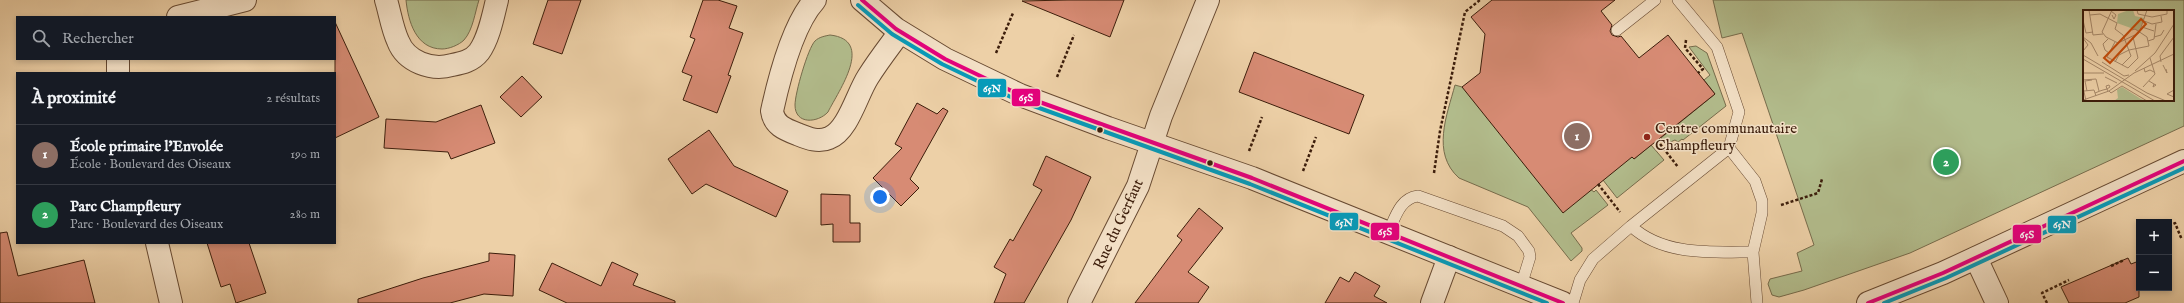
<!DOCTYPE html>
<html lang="fr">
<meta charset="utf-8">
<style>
body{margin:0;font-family:"IM FELL English",serif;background:#20242c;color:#f1f3f6}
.controls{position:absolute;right:12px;bottom:12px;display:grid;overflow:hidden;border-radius:0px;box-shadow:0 2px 6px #0003}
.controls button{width:36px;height:36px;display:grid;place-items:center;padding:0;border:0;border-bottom:1px solid #363941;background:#171b24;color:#f1f3f6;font:20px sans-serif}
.you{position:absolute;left:880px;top:197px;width:14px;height:14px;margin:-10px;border:3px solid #fff;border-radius:50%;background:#1a73e8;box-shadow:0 0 0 6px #1a73e833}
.badge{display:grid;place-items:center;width:26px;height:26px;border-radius:50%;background:#c59692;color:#fff;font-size:13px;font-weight:700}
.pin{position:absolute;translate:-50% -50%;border:2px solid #fff;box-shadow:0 1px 4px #0006}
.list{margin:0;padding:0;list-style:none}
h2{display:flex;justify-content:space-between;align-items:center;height:52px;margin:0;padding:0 16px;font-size:17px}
h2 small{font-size:13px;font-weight:400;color:#9ea1a6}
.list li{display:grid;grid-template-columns:26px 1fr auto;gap:12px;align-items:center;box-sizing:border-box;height:60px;padding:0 16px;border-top:1px solid #363941}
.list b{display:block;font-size:15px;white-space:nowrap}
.list p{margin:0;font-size:13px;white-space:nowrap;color:#9ea1a6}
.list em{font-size:13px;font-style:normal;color:#9ea1a6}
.icon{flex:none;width:22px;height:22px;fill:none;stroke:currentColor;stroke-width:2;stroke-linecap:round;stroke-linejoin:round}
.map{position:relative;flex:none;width:2184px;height:303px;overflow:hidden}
.search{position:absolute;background:#171b24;box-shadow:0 2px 6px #0003;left:16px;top:16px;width:320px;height:44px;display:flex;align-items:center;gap:10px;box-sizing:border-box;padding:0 14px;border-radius:0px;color:#9ea1a6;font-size:15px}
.panel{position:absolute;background:#171b24;box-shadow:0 2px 6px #0003;left:16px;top:72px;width:320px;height:172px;border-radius:0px}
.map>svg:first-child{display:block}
.green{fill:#b2bc8c;stroke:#776c4c;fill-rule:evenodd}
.building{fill:#d78b74;stroke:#3c1d0b}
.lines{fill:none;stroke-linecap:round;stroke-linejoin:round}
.service-casing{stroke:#684a32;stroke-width:12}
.minor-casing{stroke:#684a32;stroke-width:24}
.tertiary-casing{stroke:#684a32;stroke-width:24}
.path{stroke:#3c1d0b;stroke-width:2.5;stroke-dasharray:3 2;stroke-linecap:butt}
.service{stroke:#f3e0c6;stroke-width:11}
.minor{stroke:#f3e0c6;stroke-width:22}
.tertiary{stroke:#f3e0c6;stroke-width:22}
.bus-1-casing{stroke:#f3e0c6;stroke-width:7}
.bus-2-casing{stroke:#f3e0c6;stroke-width:7}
.bus-1{stroke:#e5007d;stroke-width:4}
.bus-2{stroke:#069bba;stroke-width:4}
.bus-dot{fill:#3c1d0b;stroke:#f3e0c6;stroke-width:1.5}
.poi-dot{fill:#8f2418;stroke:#f3e0c6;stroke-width:1.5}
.labels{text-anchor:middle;stroke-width:3;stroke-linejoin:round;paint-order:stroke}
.poi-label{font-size:15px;fill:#3c1d0b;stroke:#f3e0c6;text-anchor:start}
.street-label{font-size:15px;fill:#3c1d0b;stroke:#f3e0c6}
.inset-road{fill:none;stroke:#a68869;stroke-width:1}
.view{fill:#c64d0c;fill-opacity:0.15;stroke:#c64d0c;stroke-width:2}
.inset-edge{fill:none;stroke:#3c1d0b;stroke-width:2}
.line-badge{stroke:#f3e0c6;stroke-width:1.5}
.badge-label{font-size:11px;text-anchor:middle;font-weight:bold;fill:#fff}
</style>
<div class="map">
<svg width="2184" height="303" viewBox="0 0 2184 303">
<rect width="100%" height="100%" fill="#edd0a7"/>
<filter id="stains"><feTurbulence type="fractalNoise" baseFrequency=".005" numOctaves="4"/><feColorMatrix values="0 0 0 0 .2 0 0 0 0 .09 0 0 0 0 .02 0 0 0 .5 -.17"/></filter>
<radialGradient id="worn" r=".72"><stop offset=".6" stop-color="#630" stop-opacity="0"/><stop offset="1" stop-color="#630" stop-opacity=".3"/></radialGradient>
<path class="green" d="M406,0H479C475,12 473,30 464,40C459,45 449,49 442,49C416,49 408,21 406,0Z
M1713,0H2184V126L1910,253L1804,290L1779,297L1772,295L1768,284L1770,279L1802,271L1797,253L1814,245L1742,33L1722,38ZM2084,11H2173V100H2084Z
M830,35C875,40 839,90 828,112C818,123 795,125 795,105C795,93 808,48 815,41C819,37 825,36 830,35Z
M1696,46L1707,53L1726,106L1683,140L1682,139L1678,142L1675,140L1668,143L1666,140L1664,142L1661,138L1715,94L1704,80L1710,75L1689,47Z
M1455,85L1462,87L1594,192L1596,190L1608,205L1571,233L1582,248V251L1571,261L1528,207L1459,178C1431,153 1447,115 1455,85Z
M1623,145L1634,159L1651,145L1664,160L1617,198L1603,180Z"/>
<path class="building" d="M548,0H581L562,54L533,44Z
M703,0H718L737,6L729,28L743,33L728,75L731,76L717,113L683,100L692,76L682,72L695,39L690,37Z
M1068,0H1124L1110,37L1022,1Z
M1492,0H1615L1601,11L1612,25L1610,31L1612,35L1618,37L1621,36L1639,58L1668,35L1715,94L1634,159L1632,157L1563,213L1462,87L1480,73L1485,34L1471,17Z
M335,22L379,117L335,138Z
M1254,52L1364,95L1349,134L1239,92Z
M522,76L542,97L521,117L500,97Z
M917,103L937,114L943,108L948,111L910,179L919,188L901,206L873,178L902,148L895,144Z
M481,105L495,143L451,159L448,152L384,148L386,119L436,122Z
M709,130L734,166L788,191L776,217L706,184L692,194L668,159Z
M1046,156L1091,177L1071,220L1024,303H994L1006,274L994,267L1010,239L1013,241L1042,190L1033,185Z
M821,194L850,195V223H860V242H833V224L821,225Z
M1199,208L1223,228L1188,272L1209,287L1198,303H1135L1182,240L1177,236Z
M7,232L18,276L84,260L95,303H0V233Z
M207,243H249L266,293L236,303L230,284L221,287Z
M489,253L515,255L513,296L484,294L450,303H358V299L423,278L489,261Z
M2128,258L2131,264L2139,261V297L2125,303H2069L2061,287Z
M612,262L638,274L633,285L675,301V303H567L539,290L552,263L601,286Z
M1355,272L1380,286L1374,296L1387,303H1325L1340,277L1349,282Z"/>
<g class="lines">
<defs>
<path id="service" d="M1617,30L1655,0
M1729,148L1755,181L1762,201V213L1753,252L1757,303
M1631,226C1663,256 1712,252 1753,252
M1388,233C1395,218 1400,198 1418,196L1503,226L1518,236L1529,251L1530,257L1521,286
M1573,303L1580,280L1593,259L1631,226L1729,148L1739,112L1717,47L1678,0"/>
<path id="minor" d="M386,0C390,13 392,28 398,41C406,62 432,71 452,65C462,63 472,61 479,52C489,38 493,16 497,0
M815,0C793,24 779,79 772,111C774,125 784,129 797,134C807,138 818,143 829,138C848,131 857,94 868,77C878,61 889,47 900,32
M178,17L245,0
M118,59V73
M157,243L171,303
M1976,258L1997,303
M1079,303L1138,186L1161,116L1208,0
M1432,303L1449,257"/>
<path id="tertiary" d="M862,0L896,29L945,59L1020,95L1108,128L1252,178L1563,303
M1868,303L1943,273L2184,161"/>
</defs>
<use href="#service" class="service-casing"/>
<use href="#minor" class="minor-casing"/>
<use href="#tertiary" class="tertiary-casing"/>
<path class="path" d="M1686,40L1685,48L1703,69L1698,73
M996,53L1013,13
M1057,77L1074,35
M1657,140L1678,167
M1249,151L1262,117
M1303,171L1316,137
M1434,173L1440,131L1465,12L1480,0
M1598,184L1620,212
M1781,205L1818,193L1822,179
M2169,226L2175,223L2182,240
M2111,266L2124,260
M2047,303L2042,293L2069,280"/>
<use href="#service" class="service"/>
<use href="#minor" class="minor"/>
<use href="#tertiary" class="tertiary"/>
<defs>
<path id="bus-1" d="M862,0L896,29L945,59L1020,95L1252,178L1563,303
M1868,303L1943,273L2184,161"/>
<path id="bus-2" d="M858,5L892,34L942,64L1017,100L1250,184L1547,303
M1884,303L1946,278L2184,168"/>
</defs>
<use href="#bus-1" class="bus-1-casing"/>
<use href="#bus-2" class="bus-2-casing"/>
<use href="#bus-1" class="bus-1"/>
<use href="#bus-2" class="bus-2"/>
</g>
<g class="bus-dot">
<circle cx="1100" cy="130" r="3.5"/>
<circle cx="1210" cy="163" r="3.5"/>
</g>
<circle class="poi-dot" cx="1647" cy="137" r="4"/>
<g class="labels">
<g class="poi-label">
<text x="1655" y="133">Centre communautaire<tspan x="1655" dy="17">Champfleury</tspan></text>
</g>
<g class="street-label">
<text transform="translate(1118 224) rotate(-65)" y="5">Rue du Gerfaut</text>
</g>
</g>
<g transform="translate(2083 10)">
<rect width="91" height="91" fill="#edd0a7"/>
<path d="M46,0H50L52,6L61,8L56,21L34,13L35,4ZM39,77L58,89L63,91H31L35,88L34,80Z" fill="#b2bc8c"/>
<path class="inset-road" d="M6,0L10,25L20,24M29,0L19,22L23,27L35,33L56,23L64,0M54,0L55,4L69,7L84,4V0M28,1L33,5L31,9L29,5M7,5L17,4L34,13L32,19L40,25L48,46L39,55M0,10L3,23L10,22M61,11L69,14L79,12L78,6M59,17L71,21M0,27L8,33L15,46M71,27L78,25L81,20M0,28L5,35L0,41M25,29L20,34L22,40L26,43M65,31L71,29L73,14M32,32L24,47L45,58L55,48L50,27M0,45L64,83L83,91M0,49L72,91M19,52L41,66L46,65M32,52L36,45L46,40L66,36L64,27L52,19L49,20M78,52L77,46L91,27M80,55L84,63L83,59M61,58L62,62L67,60L71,62M52,61L72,43L91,14M0,63H21M22,67L34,73M0,70L13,69L16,81M66,71L71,74L70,77L73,75L71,74M0,77L3,91M60,77L72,64L67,48M91,80L84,84L91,87M1,81L11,80L12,83M4,81L2,71L9,70M26,81L28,83L39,76L64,91M13,86L12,83L17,81L20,80L24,79L27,77L26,75L23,76L24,79L25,81M0,90L26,81L51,63L91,44"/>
<path class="view" d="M58,9L63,14L27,53L21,48Z"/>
<rect width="91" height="91" class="inset-edge"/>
</g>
<g class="line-badge">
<rect x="977" y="78" width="30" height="20" rx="4" fill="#069bba"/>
<rect x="1011" y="88" width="30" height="19" rx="4" fill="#e5007d"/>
<rect x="1329" y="212" width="30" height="19" rx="4" fill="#069bba"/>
<rect x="2047" y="215" width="30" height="19" rx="4" fill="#069bba"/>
<rect x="1370" y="222" width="30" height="19" rx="4" fill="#e5007d"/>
<rect x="2012" y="224" width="30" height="20" rx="4" fill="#e5007d"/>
</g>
<g class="badge-label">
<text x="992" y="92">65N</text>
<text x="1026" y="101">65S</text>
<text x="1344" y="226">65N</text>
<text x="2062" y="228">65N</text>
<text x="1385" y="235">65S</text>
<text x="2027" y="238">65S</text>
</g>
<rect width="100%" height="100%" filter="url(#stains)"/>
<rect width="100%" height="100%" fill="url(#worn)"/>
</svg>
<div class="controls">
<button>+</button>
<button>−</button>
</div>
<div class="you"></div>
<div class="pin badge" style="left:1577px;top:136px;background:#8d6e63">1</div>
<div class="pin badge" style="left:1946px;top:162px;background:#2e9e5b">2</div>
<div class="search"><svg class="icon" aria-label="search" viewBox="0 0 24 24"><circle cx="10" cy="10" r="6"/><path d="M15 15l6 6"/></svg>Rechercher</div>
<section class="panel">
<h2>À proximité<small>2 résultats</small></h2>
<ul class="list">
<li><span class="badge" style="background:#8d6e63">1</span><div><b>École primaire l'Envolée</b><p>École · Boulevard des Oiseaux</p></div><em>190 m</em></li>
<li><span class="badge" style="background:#2e9e5b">2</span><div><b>Parc Champfleury</b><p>Parc · Boulevard des Oiseaux</p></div><em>280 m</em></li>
</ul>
</section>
</div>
